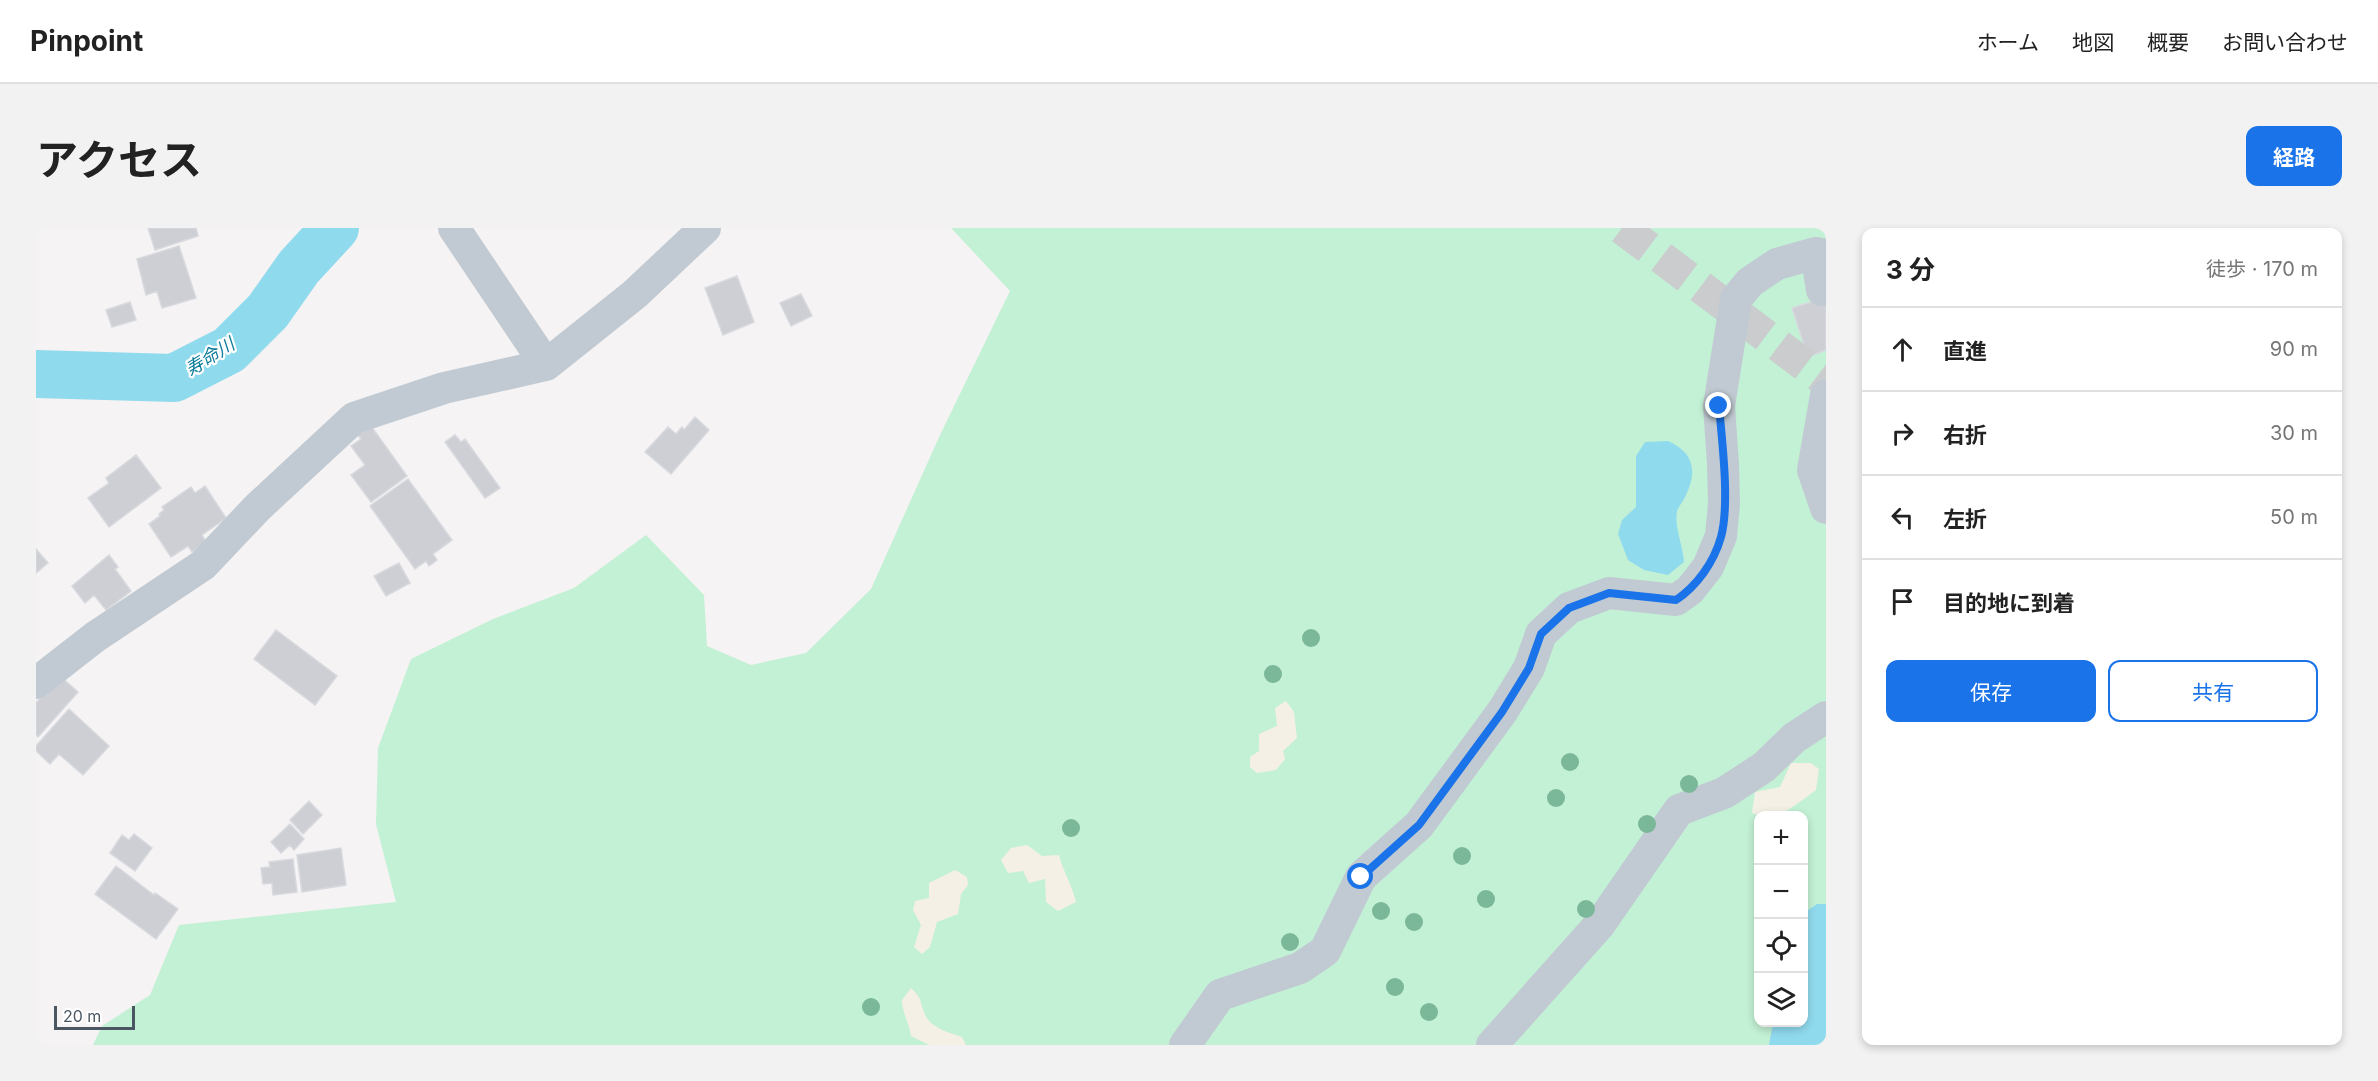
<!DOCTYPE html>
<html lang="ja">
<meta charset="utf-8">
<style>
body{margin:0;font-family:Inter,"Noto Sans JP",sans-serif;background:#f2f2f2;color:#222}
.controls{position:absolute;right:18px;bottom:18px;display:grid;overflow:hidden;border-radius:12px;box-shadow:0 3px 9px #0003}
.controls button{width:54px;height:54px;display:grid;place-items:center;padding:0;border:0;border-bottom:2px solid #e0e0e0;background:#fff;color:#222;font:30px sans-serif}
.scale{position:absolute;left:18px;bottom:15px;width:81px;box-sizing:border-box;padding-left:6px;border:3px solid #4a5661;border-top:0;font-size:16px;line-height:21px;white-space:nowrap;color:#4a5661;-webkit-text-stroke:4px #fff;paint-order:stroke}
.stop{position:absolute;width:18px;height:18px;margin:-14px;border:4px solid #1a73e8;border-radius:50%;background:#fff}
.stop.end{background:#1a73e8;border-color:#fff;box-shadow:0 2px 6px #0008}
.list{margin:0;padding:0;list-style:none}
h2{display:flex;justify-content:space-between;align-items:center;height:78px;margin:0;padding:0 24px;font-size:26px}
h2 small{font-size:20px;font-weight:400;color:#767676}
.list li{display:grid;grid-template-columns:39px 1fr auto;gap:18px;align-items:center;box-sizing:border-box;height:84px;padding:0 24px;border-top:2px solid #e0e0e0}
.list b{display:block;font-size:22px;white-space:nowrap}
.list em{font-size:20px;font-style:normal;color:#767676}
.actions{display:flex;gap:12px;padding:18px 24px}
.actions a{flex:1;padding:14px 0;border:2px solid #1a73e8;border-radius:12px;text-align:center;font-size:21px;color:#1a73e8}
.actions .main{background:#1a73e8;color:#fff}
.icon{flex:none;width:33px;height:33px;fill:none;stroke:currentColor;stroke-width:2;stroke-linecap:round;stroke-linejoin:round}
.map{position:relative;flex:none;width:1790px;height:817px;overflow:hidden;border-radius:12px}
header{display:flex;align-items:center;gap:36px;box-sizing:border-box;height:84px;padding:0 30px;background:#fff;border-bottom:2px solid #e0e0e0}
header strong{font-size:28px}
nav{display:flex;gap:33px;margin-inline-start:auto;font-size:21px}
.intro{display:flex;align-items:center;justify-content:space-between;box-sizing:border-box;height:144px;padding:0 36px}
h1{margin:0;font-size:42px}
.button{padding:15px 27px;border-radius:12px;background:#1a73e8;color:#fff;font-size:21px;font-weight:700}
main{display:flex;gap:36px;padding:0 36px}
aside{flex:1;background:#fff;border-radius:12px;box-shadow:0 3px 9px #0003}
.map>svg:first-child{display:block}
.green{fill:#c3f1d5;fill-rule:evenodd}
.sand{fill:#f5f0e5}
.water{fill:#90daee}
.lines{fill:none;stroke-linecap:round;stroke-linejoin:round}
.river{stroke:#90daee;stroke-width:48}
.building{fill:#cdcfd5;stroke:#d7d9de;stroke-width:1.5}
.highway-tunnel{stroke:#caccce;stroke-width:33;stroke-dasharray:33 16;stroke-linecap:butt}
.minor{stroke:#c1cad2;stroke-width:32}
.tree{fill:#7bb799}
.route{stroke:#1a73e8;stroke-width:8}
.labels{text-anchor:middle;stroke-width:4.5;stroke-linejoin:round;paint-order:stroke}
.water-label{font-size:18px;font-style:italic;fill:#0c7c9b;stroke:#fff}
</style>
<header>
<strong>Pinpoint</strong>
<nav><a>ホーム</a><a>地図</a><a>概要</a><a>お問い合わせ</a></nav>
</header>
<div class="intro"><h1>アクセス</h1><a class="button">経路</a></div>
<main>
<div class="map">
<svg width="1790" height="817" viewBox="0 0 1790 817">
<rect width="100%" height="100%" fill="#f5f3f3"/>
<path class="green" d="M915,0H1790V817H57L66,798L114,767L143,697L360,674L340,596L342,520L375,431L457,391L538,360L610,307L668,367L671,418L715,437L770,425L835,361L904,207L974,63ZM1722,588H1768V794H1722Z"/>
<path class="sand" d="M1250,473L1258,484L1261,510L1247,523L1249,531L1240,542L1221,545L1214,539V529L1223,523V506L1241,498L1239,480Z
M1755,535H1775L1783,541L1780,562C1759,576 1742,596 1716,585L1719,564L1744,559Z
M991,617L1006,628L1023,627C1027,643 1036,657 1040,674L1022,683L1010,674L1009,651L993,655L987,643L972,645L965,632L975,620Z
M919,642L931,649L932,657L925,666L922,686L901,694L894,719L886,726L878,719L885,697L877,682L879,673L893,670V655Z
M875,760C886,771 883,770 888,784C893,800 912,804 926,809L930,817H893L875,808C873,794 866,785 866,772Z"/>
<path class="water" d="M1632,213C1657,224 1662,242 1650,267C1648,272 1643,278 1641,283C1638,299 1647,317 1648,334L1632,347L1608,342L1592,332L1582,306L1586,292L1600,279V228L1609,214Z
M1781,676H1790V817H1733L1737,795L1768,794V685Z"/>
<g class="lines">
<path class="river" d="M0,146L138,150L193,122L232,83L263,39L299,0"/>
</g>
<path class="building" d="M112,0H160L162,8L119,22Z
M143,18L160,70L126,80L121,63L110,67L101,31Z
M701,48L718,94L687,107L669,60Z
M765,66L776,88L755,98L744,75Z
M1790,69V122L1772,129L1756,80Z
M94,74L100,92L76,99L70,82Z
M659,189L673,202L635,246L609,224L632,199L640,206L646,199L648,202Z
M335,198L371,248L335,274L315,247L329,237L315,218L325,211L322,207Z
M419,207L425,214L429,211L464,260L449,270L409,214Z
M100,227L125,260L73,299L52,270L73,255L70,250Z
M372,251L416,312L397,326L401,332L393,338L390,333L379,341L334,278Z
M169,258L190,290L166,307L170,314L156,324L152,318L135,329L113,296L124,288L123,286L128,282L126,279L155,259L159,265Z
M0,321L12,335L0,345Z
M73,327L82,339L79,341L95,363L70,382L58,367L49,375L36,358Z
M363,335L374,355L350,368L338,348Z
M240,402L301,448L279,477L218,431Z
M24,448L42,464L2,509L0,507V475Z
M33,481L73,518L47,547L23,526L14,536L0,523V518Z
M273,573L286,587L267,606L254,592Z
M254,596L268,611L258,622L254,617L245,625L235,614Z
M98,606L116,620L99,643L74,625L86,607L93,612Z
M305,620L310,657L266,664L261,627Z
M257,631L261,664L237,667L236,655L227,656L225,640L234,639L233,634Z
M80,638L118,667L119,665L142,681L120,711L59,666Z"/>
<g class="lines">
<path class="highway-tunnel" d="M1586,0L1790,153"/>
<path class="minor" d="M418,0L510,137
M1780,25L1786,62H1790
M1790,167L1777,242L1790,280
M0,455L59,409L167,337L222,279L318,190L408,160L510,137L599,66L669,0
M1149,817L1184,767L1264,740L1289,723L1325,649L1383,597L1466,484L1493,440L1505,406L1533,380L1573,365L1640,372L1654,362L1672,339L1685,308L1688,276L1687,236L1683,178L1700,71L1714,54L1741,36L1780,25L1790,27
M1456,817L1564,696L1643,582L1688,565L1728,539L1758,510L1790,489"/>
</g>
<g class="tree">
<circle cx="1275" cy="410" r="9"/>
<circle cx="1237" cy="446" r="9"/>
<circle cx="1534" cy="534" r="9"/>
<circle cx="1653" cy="556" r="9"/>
<circle cx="1520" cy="570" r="9"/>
<circle cx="1611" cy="596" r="9"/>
<circle cx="1035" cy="600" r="9"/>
<circle cx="1426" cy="628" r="9"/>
<circle cx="1450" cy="671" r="9"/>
<circle cx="1550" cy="681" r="9"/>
<circle cx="1345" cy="683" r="9"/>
<circle cx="1378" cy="694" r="9"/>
<circle cx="1254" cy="714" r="9"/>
<circle cx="1359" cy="759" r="9"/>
<circle cx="835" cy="779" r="9"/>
<circle cx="1393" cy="784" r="9"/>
</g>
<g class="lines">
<path class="route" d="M1325,649L1383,597L1466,484L1493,440L1505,406L1533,380L1573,365L1640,372C1661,358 1678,334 1685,309C1694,276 1686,213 1683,178"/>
</g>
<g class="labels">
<g class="water-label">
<text transform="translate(174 129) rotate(-32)" y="6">寿命川</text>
</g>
</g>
</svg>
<div class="controls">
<button>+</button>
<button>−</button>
<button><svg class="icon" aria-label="locate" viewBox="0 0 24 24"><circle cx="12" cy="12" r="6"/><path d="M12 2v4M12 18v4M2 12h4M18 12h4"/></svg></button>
<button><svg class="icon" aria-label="layers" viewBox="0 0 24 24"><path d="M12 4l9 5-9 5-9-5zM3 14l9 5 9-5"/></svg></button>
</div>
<div class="scale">20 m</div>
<div class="stop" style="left:1325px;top:649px"></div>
<div class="stop end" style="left:1683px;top:178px"></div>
</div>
<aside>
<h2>3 分<small>徒歩 · 170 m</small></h2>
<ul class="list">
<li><svg class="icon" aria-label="ahead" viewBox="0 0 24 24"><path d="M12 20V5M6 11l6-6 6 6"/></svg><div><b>直進</b></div><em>90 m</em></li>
<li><svg class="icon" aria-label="right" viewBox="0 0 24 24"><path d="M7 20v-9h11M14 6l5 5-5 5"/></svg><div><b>右折</b></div><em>30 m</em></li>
<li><svg class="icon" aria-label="left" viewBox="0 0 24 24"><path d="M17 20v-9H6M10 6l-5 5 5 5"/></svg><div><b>左折</b></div><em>50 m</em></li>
<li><svg class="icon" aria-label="arrive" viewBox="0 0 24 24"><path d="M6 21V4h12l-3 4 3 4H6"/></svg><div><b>目的地に到着</b></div></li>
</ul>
<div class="actions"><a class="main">保存</a><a>共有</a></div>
</aside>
</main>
